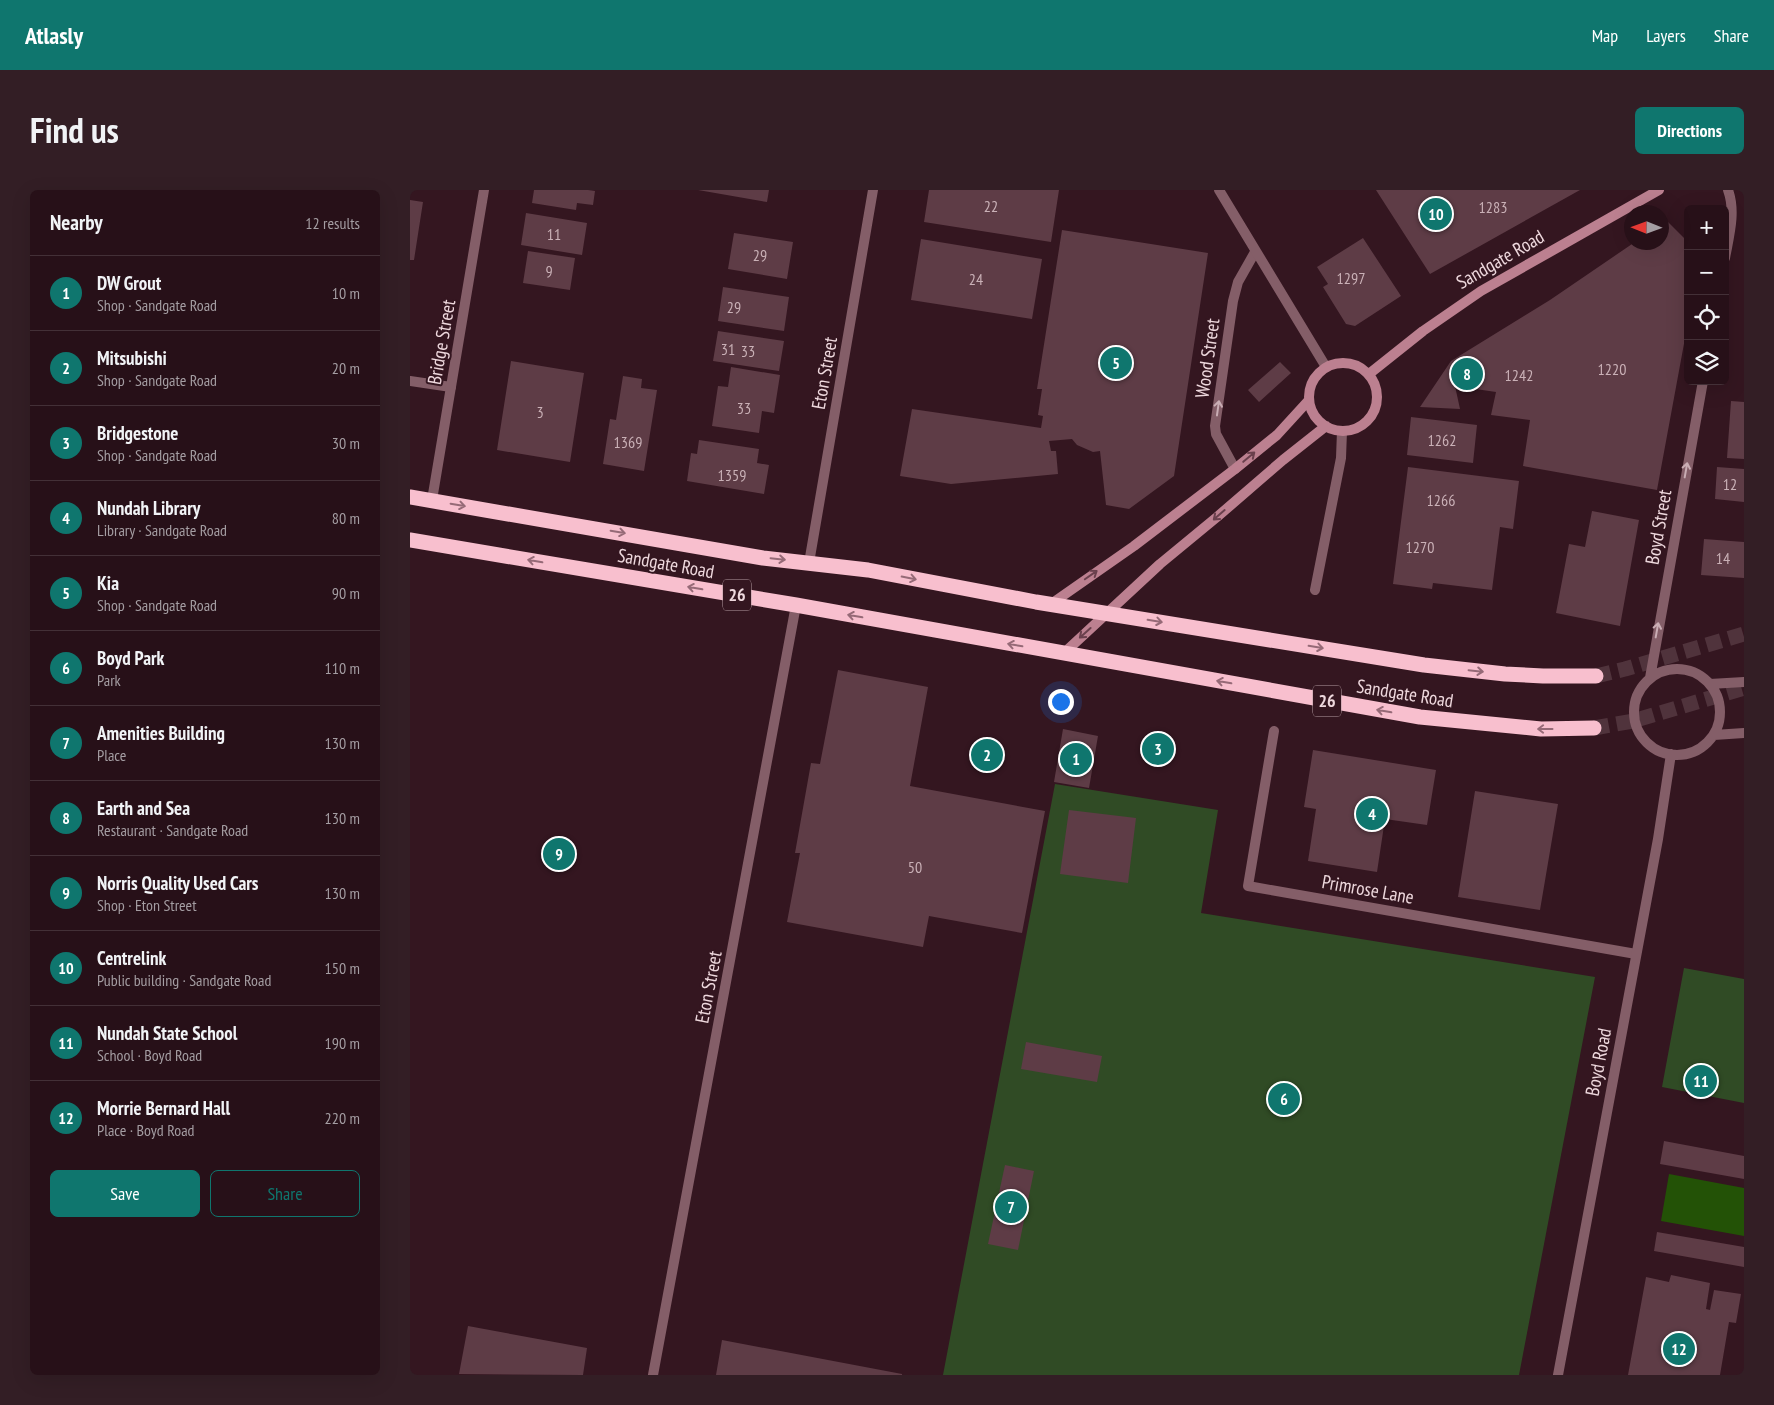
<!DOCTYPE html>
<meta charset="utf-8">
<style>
body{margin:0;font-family:"PT Sans Narrow",sans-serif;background:#331e25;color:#f1f3f6}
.controls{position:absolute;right:15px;top:15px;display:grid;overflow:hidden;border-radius:8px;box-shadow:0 5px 20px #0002}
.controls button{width:45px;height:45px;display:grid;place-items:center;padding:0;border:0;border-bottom:1px solid #433037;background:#271018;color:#f1f3f6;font:25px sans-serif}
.compass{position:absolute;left:1214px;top:15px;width:45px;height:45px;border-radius:50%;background:#271018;box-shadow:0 5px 20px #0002;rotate:271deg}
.you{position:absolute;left:650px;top:511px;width:18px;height:18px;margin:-12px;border:4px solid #fff;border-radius:50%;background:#1a73e8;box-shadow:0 0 0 8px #1a73e833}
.badge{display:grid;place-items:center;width:32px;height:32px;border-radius:50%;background:#0f766e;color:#fff;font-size:16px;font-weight:700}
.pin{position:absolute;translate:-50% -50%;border:2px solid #fff;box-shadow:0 1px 5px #0006}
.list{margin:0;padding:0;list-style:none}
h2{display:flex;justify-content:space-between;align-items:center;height:65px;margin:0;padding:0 20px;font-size:21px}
h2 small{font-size:16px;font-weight:400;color:#a49da2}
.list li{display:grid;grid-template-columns:32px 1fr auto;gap:15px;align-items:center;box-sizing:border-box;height:75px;padding:0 20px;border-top:1px solid #433037}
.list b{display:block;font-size:19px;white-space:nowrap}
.list p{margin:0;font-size:16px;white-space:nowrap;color:#a49da2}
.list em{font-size:16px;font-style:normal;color:#a49da2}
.actions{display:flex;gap:10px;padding:15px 20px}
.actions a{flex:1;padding:11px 0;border:1px solid #0f766e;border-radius:8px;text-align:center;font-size:18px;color:#0f766e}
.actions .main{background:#0f766e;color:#fff}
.icon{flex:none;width:28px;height:28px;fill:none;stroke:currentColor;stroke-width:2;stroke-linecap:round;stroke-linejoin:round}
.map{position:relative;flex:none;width:1334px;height:1185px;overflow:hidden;border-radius:8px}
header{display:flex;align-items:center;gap:30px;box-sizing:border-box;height:70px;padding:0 25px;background:#0f766e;color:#fff}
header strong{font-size:24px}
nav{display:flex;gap:28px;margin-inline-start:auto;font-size:18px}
.intro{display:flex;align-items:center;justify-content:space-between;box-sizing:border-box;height:120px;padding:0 30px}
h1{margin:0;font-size:35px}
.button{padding:12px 22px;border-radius:8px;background:#0f766e;color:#fff;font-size:18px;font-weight:700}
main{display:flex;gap:30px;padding:0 30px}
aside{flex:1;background:#271018;border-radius:8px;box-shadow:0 5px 20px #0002}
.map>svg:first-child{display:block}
.park{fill:#304b25}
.water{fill:#235206}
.building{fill:#5e3c46}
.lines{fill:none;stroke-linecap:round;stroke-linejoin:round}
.highway-tunnel{stroke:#50333c;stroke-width:15;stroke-dasharray:15 8;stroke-linecap:butt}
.lane{stroke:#845e68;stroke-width:10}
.street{stroke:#845e68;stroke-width:10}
.secondary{stroke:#bc8090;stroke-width:10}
.highway{stroke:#f8bfce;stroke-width:15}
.oneway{stroke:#c9adb4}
.oneway2{stroke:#6a404d}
.oneway3{stroke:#966a77}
.labels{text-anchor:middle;stroke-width:4;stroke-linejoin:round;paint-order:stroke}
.number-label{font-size:16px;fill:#cab1b7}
.shield{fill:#341620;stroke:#b69ea4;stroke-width:1}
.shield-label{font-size:18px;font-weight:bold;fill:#eed8dd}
.street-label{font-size:19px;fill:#eed8dd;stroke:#341620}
</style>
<header>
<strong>Atlasly</strong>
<nav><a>Map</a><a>Layers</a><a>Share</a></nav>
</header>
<div class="intro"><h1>Find us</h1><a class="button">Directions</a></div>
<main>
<aside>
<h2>Nearby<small>12 results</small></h2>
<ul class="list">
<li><span class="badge">1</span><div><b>DW Grout</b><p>Shop · Sandgate Road</p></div><em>10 m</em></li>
<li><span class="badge">2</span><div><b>Mitsubishi</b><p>Shop · Sandgate Road</p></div><em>20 m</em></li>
<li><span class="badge">3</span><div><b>Bridgestone</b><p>Shop · Sandgate Road</p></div><em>30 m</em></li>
<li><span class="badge">4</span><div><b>Nundah Library</b><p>Library · Sandgate Road</p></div><em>80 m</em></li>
<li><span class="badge">5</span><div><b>Kia</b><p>Shop · Sandgate Road</p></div><em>90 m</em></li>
<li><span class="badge">6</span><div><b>Boyd Park</b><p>Park</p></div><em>110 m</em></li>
<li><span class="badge">7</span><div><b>Amenities Building</b><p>Place</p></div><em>130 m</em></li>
<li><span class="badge">8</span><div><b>Earth and Sea</b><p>Restaurant · Sandgate Road</p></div><em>130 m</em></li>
<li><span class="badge">9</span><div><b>Norris Quality Used Cars</b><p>Shop · Eton Street</p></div><em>130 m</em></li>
<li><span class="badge">10</span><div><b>Centrelink</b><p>Public building · Sandgate Road</p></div><em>150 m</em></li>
<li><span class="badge">11</span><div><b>Nundah State School</b><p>School · Boyd Road</p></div><em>190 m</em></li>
<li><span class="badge">12</span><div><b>Morrie Bernard Hall</b><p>Place · Boyd Road</p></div><em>220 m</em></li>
</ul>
<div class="actions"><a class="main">Save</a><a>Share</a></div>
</aside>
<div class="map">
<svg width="1334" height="1185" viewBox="0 0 1334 1185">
<rect width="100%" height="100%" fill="#341620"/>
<path class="park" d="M645,594L808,620L791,723L1185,787L1109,1185H533Z
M1274,778L1334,789V913L1252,897Z"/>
<path class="water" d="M1259,984L1334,998V1046L1251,1031Z"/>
<path class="building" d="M124,0H178L185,1L183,15L167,13L166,20L122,13Z
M288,0H359L357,12Z
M519,0H649L641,52L514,32Z
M966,0H1170L1020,84Z
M0,10L13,12L4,70H0Z
M116,23L177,33L172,65L111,55Z
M1257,31L1278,52V132L1247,300L1113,276L1120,230L1081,225L1086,202L1045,196L1050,219L1010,217L1041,171L1140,110L1225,52H1252V34Z
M652,40L798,63L764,286L719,319L696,315L690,261L683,262L667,255L662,249L639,251L641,261H646L648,284L541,294L490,286L502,219L631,238L633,226L628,225L632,199H627Z
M324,43L383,52L377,89L318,79Z
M953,48L991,106L945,136L936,134L913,97L918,94L907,77Z
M511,49L632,69L622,129L501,110Z
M118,61L165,68L160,100L113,93Z
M313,97L379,107L374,141L308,131Z
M308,141L374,151L369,181L303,171Z
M101,171L174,183L160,272L87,260Z
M870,172L881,183L849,212L838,200Z
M321,177L370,185L364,223L352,221L349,243L302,236L308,196L318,197Z
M213,186L232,189L231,198L247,200L234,281L193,274L200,229L206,230Z
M1321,211L1334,212V269L1317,268Z
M1001,227L1067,235L1063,273L997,265Z
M289,250L349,259L347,273L359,275L354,304L277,291L281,263L287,264Z
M998,277L1109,291L1103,339L1090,337L1082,400L1023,393L1022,399L983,394Z
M1307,277L1334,279V312L1305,309Z
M1182,321L1229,330L1210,436L1146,423L1159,354L1175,357Z
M1294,349L1334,352V388L1291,385Z
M428,480L518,497L500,596L635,621L612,743L519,726L513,757L377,732L390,663H385L401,573L410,574Z
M653,539L688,546L679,598L644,592Z
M903,560L1026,580L1017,635L975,629L967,682L898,671L906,619L894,617Z
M1065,601L1148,614L1130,720L1048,707Z
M659,620L726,628L718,693L650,684Z
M616,852L692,866L687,892L611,879Z
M1254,951L1334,966V989L1250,974Z
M595,975L624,981L608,1060L578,1054Z
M1247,1042L1334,1057V1077L1244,1061Z
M1261,1085L1300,1093L1296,1119L1300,1120L1304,1100L1331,1104L1326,1133L1319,1132L1310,1185H1218L1236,1087L1259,1092Z
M58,1136L177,1158L173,1185L49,1184Z
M312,1150L492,1184V1185H306Z"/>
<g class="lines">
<path class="highway-tunnel" d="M1186,486L1215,479L1334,444
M1184,538L1223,531L1334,498"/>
<path class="lane" d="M0,191L41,197
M825,279L806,244L805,236L823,111L828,92L845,62
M905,400L931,268L932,241
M864,541L838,696L1226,764"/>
<path class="street" d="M809,0L916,177
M1315,68C1319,46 1326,22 1318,0
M22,310L74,0
M399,373L463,0
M1224 522a43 43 0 1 1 86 0a43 43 0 1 1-86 0Z
M1240,488L1293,191
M1300,494L1334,492
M1304,545L1334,543
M243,1185L386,415
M1148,1185L1248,649L1261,564"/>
<path class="secondary" d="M899 207a34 34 0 1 1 68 0a34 34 0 1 1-68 0Z
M959,184L1013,141L1071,101L1249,0
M641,414L724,356L825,279L867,245L899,210
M653,464L750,374L807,327L873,270L916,236"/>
<path class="highway" d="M0,307L353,368L458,380L626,412L1014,475L1095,484L1133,486H1186
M0,350L386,415L1010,527L1131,539L1184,538"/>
</g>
<defs><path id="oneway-shaft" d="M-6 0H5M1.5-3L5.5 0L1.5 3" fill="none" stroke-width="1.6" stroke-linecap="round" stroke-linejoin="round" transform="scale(1.25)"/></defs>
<g class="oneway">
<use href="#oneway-shaft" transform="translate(808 218) rotate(-82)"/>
<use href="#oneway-shaft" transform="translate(1276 280) rotate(-80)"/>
<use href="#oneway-shaft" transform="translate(1247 440) rotate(-80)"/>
</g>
<g class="oneway2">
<use href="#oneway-shaft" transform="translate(839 267) rotate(-40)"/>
<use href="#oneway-shaft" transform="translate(809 325) rotate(139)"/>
<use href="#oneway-shaft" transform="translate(681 385) rotate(-35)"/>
<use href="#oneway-shaft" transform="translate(675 443) rotate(138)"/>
</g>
<g class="oneway3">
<use href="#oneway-shaft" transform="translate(48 315) rotate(10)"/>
<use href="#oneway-shaft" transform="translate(208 342) rotate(10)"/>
<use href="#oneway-shaft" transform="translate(368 369) rotate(6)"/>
<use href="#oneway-shaft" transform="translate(125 371) rotate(-170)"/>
<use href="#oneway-shaft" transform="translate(499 388) rotate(11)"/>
<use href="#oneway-shaft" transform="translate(285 398) rotate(-170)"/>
<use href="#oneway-shaft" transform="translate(445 426) rotate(-170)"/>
<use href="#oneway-shaft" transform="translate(745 431) rotate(9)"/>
<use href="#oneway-shaft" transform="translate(605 455) rotate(-170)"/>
<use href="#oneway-shaft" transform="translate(906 457) rotate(9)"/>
<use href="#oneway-shaft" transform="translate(1066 481) rotate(6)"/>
<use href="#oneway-shaft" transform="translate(814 492) rotate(-170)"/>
<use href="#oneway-shaft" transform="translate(974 521) rotate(-170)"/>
<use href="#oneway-shaft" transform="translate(1135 539) rotate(180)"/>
</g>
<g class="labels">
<g class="number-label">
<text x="581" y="22">22</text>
<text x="1083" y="23">1283</text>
<text x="144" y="50">11</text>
<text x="350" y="71">29</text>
<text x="139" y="87">9</text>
<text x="941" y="94">1297</text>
<text x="566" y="95">24</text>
<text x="324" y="123">29</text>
<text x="318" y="165">31</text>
<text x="338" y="167">33</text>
<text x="1202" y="185">1220</text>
<text x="1109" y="191">1242</text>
<text x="334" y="224">33</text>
<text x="130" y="228">3</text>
<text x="1032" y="256">1262</text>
<text x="218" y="258">1369</text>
<text x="322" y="291">1359</text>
<text x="1320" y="300">12</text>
<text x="1031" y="316">1266</text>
<text x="1010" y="363">1270</text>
<text x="1313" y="374">14</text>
<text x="505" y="683">50</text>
</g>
<g class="shield">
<rect x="313" y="389.5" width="28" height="31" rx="4"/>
<rect x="903" y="495.5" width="28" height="31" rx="4"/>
</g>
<g class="shield-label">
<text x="327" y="411">26</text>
<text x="917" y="517">26</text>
</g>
<g class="street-label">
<text transform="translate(1090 69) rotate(-30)" y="7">Sandgate Road</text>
<text transform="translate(31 152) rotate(-80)" y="7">Bridge Street</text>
<text transform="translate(797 168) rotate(-82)" y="7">Wood Street</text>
<text transform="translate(414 183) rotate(-80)" y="7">Eton Street</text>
<text transform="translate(1248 337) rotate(-80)" y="7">Boyd Street</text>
<text transform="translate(256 373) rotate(10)" y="7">Sandgate Road</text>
<text transform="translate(995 503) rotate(9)" y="7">Sandgate Road</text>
<text transform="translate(958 699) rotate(10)" y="7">Primrose Lane</text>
<text transform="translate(298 797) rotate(-79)" y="7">Eton Street</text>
<text transform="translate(1188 872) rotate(-79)" y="7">Boyd Road</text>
</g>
</g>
</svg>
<div class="controls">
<button>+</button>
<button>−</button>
<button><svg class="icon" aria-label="locate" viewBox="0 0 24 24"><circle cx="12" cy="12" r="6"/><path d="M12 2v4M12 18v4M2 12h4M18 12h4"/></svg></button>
<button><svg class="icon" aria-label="layers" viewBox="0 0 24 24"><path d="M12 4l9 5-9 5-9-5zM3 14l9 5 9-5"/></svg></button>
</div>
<svg class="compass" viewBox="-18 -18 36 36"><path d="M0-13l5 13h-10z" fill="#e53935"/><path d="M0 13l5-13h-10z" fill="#a49da2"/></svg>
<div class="you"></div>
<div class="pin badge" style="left:666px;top:569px">1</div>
<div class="pin badge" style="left:577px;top:565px">2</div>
<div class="pin badge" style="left:748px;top:559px">3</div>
<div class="pin badge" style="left:962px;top:624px">4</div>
<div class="pin badge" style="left:706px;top:173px">5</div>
<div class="pin badge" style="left:874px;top:909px">6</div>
<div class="pin badge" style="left:601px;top:1017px">7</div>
<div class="pin badge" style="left:1057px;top:184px">8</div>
<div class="pin badge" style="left:149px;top:664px">9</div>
<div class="pin badge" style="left:1026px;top:24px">10</div>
<div class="pin badge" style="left:1291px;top:891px">11</div>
<div class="pin badge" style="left:1269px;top:1159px">12</div>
</div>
</main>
